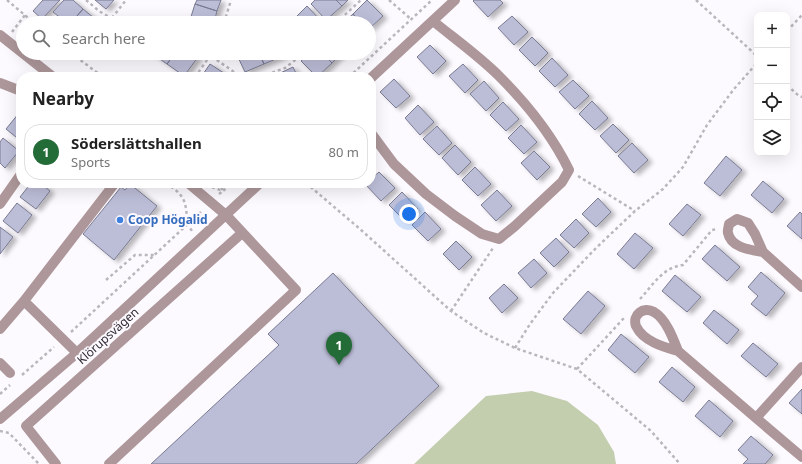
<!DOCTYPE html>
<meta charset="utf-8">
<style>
body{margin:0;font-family:"Noto Sans",sans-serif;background:#f2f2f2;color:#222}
.controls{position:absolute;right:12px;top:12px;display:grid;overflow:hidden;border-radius:8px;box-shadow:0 4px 16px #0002}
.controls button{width:36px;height:36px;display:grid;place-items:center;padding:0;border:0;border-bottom:1px solid #e0e0e0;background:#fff;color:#222;font:20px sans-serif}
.you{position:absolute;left:409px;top:214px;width:14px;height:14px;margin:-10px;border:3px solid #fff;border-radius:50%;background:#1a73e8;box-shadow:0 0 0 6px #1a73e833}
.badge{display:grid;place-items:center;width:26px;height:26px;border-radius:50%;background:#236b37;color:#fff;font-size:13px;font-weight:700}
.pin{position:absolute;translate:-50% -33px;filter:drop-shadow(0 1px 2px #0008)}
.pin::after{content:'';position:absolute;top:21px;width:14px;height:12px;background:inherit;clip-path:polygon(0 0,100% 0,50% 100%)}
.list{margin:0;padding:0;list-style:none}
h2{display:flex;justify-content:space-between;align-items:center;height:52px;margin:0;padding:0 16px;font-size:17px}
h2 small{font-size:13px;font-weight:400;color:#767676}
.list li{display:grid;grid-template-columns:26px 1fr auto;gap:12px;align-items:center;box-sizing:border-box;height:56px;margin:0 8px 8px;padding:0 8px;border:1px solid #e0e0e0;border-radius:16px}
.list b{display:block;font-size:15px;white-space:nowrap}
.list p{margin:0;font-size:13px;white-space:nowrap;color:#767676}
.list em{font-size:13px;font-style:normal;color:#767676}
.icon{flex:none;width:22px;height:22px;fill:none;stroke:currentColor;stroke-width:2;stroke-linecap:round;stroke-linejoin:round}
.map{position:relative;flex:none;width:802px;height:464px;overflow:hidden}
.search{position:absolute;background:#fff;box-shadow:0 4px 16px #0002;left:16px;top:16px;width:360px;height:44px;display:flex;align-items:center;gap:10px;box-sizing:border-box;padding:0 14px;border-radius:22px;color:#767676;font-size:15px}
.panel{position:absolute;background:#fff;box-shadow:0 4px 16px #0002;left:16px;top:72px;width:360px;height:116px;border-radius:16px}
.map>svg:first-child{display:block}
.green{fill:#c2ceae}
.building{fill:#bcbdd7;stroke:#797b92;filter:url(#shadow)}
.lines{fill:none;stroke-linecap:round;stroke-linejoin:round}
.path{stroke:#bab6bd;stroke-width:2.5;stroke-dasharray:3 3;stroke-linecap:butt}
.minor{stroke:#ad979a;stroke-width:10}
.shop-dot{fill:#3f7fe0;stroke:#fdfaff;stroke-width:1.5}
.labels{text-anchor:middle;stroke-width:4;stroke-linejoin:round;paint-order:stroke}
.shop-label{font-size:12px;font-weight:bold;fill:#366cbe;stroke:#fdfaff;text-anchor:start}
.street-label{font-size:12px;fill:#312c35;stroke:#fdfaff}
</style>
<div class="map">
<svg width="802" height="464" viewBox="0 0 802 464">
<defs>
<filter id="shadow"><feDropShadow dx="4.5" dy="2.5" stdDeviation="2" flood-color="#0004"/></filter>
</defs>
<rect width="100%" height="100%" fill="#fdfaff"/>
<path class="green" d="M532,391L567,401L598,425L614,452L616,464H414L486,396Z"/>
<path class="building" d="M43,0H60L42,19L33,11Z
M64,0H73L83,9L71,23H67L53,12Z
M95,0H114L106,9Z
M197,0H221L217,11L195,4Z
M315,0H336L342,6L326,20L311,4Z
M336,0H348L342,6Z
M367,0L383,16L369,29V23H361L353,14Z
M474,0H500L503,3L488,17L473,1Z
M195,4L217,11L214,23H189Z
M307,6L323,23H296L293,20Z
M83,9L99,22V23H71Z
M353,14L361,23H343Z
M512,16L528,32L514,45L498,28Z
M532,37L548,53L535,66L519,50Z
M430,45L446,61L433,74L417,57Z
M151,53H175L167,64Z
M175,53H192L198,57L184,76L167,64Z
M236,53H259L264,64L245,72Z
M259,53H282L283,56L264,64Z
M310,53H322L332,63L317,77L301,61Z
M322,53H342L332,63Z
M552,58L568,75L555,87L539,71Z
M210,64L227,75L226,77H201Z
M463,64L478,80L465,93L449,76Z
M293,67L298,77H274V76Z
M394,79L410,96L396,108L380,92Z
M573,80L589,96L575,109L559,92Z
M484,81L499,98L486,111L470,94Z
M592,101L608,118L595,130L579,114Z
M503,102L519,119L506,131L490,115Z
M418,105L434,122L420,135L405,118Z
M19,113L21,114V141L6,129Z
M613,124L629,140L616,153L600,136Z
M521,125L537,142L524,154L508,138Z
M437,126L452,143L439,155L423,139Z
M3,138L19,151L5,168L0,163V142Z
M632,143L648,160L634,173L618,156Z
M455,145L471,162L458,175L442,158Z
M534,151L550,167L537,180L521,163Z
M726,156L742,170L720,196L704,183Z
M475,167L491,184L478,196L462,180Z
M379,172L395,188L381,201L365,184L367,183H371V179Z
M763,181L784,199L772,213L751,195Z
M31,183H40L50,191L36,209L20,197Z
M130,184L157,206L114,260L83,234L121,187L125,190Z
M497,190L512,206L496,221L481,205Z
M402,192L418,209L405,221L389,205Z
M598,198L611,212L596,227L582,214Z
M17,203L32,215L18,233L3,221Z
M687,204L701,215L683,236L669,224Z
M425,212L441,229L428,241L412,225Z
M800,212L802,214V239L787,226Z
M576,219L589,233L574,248L560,235Z
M0,227L13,237L0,254Z
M635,233L653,248L634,269L617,254Z
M556,238L569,252L554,267L540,253Z
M456,241L472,257L459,270L443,254Z
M715,245L740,267L727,281L702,259Z
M534,259L547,273L531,288L518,273Z
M761,272L785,293L766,316L751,304L758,296L748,287Z
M333,273L439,386L356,464H151L279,345L268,334Z
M675,275L701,297L687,312L662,291Z
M504,284L518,298L502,313L489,298Z
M588,291L605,306L581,334L563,319Z
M714,310L739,330L727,344L703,323Z
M621,334L649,357L635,373L608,350Z
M753,343L778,364L766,377L741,356Z
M672,367L695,387L683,402L659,382Z
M802,389V414L789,403Z
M709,400L733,421L720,437L695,416Z
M751,436L773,455L765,464H743L748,459L738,450Z"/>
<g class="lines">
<path class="path" d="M7,0L34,23
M86,0L99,11L111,18L162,23
M389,0L412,20
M696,0L757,56
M112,18L126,0
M224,23L231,0
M336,23L361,0
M787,31L802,15
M12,32L25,15
M71,53L103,77
M207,53L241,77
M195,77L212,53
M261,77L285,68L304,53
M349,77L432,0
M787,85L799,96L802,97
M578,176L635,211
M166,183C173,188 181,193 184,201C188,211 185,221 192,231
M306,183L360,229L451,311L484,333L515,348L577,369L651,431L680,464
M212,187L223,191L232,183
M219,194L223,191L220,183
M106,280L135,255H154
M640,299C653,285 663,267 683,265L712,230L717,229
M451,311L493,248
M71,332L203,210
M515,348L530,324L553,293L596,248L635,211L663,189L683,167L707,125L734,89L757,63
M577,369L624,318
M22,375L54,347
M0,394L10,385
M0,431L9,433L39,464"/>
<path class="minor" d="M0,35L53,77
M371,78L455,0
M0,83L21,91
M371,133L394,164L426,194L455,216L482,234L499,239L515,226L562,182L569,170C552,135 527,104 499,76C479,56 455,39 433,21
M0,204L21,174
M763,252C751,250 731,248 728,233C727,231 729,226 729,224L737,219L748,223L755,234L763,252L802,287
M0,329L24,301
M678,351C663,347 643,341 636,326C632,315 643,306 654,312C666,319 673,338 678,351L756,418
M77,353L24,301L115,183
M0,363L10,373
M802,367L756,418L802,457
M0,419L77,353L260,183
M56,464L26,426L242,233
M109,464L296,290L226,215L188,183"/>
</g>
<circle class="shop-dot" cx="120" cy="220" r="4"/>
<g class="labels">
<g class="shop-label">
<text x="128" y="224">Coop Högalid</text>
</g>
<g class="street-label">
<text transform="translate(108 336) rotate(-42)" y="4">Klörupsvägen</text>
</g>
</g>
</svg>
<div class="controls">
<button>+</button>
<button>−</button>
<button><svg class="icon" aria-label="locate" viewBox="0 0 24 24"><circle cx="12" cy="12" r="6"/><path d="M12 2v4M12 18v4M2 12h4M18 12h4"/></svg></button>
<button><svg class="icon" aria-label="layers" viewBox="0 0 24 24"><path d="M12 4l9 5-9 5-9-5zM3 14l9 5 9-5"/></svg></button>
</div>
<div class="you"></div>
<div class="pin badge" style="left:339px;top:365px">1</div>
<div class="search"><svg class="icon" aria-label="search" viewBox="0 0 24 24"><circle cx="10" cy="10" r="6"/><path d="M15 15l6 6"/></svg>Search here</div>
<section class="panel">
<h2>Nearby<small></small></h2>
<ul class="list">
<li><span class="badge">1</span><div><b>Söderslättshallen</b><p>Sports</p></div><em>80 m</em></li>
</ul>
</section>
</div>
